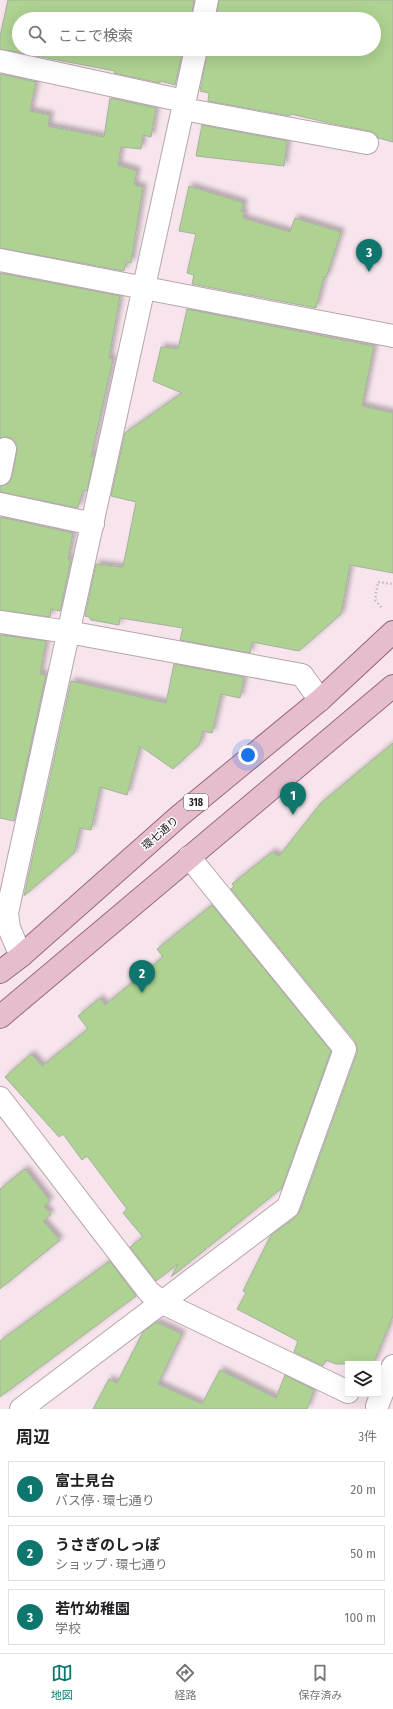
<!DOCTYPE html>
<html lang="ja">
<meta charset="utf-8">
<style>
body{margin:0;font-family:"Fira Sans Condensed","Noto Sans JP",sans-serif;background:#f2f2f2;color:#202124}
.controls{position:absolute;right:12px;bottom:12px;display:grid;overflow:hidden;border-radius:0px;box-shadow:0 4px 16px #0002}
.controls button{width:36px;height:36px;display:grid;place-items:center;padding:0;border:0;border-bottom:1px solid #e0e0e0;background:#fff;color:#202124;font:20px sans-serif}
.you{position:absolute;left:248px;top:755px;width:14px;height:14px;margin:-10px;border:3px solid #fff;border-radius:50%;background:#1a73e8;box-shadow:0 0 0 6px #1a73e833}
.badge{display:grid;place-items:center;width:26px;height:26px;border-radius:50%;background:#0f766e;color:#fff;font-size:13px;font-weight:700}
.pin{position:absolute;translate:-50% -33px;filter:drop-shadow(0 1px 2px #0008)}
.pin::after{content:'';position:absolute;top:21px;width:14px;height:12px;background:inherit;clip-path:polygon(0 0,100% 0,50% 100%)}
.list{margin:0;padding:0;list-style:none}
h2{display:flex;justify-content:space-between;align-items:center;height:52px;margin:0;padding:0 16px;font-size:17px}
h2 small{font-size:13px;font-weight:400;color:#757577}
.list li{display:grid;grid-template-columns:26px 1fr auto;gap:12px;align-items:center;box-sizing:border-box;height:56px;margin:0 8px 8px;padding:0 8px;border:1px solid #e0e0e0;border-radius:0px}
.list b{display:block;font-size:15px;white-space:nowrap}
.list p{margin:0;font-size:13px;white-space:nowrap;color:#757577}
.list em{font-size:13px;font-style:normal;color:#757577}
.icon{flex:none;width:22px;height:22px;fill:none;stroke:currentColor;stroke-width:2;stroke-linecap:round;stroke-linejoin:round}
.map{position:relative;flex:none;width:393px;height:1409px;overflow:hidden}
.search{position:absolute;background:#fff;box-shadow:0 4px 16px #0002;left:12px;right:12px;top:12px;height:44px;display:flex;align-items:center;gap:10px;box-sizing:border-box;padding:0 14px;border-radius:22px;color:#757577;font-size:15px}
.sheet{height:244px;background:#fff}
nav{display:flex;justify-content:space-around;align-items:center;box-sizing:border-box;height:56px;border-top:1px solid #e0e0e0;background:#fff;font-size:11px;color:#757577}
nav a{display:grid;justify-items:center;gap:2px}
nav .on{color:#0f766e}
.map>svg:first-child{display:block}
.building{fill:#add291;stroke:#a8b0a1;filter:url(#shadow)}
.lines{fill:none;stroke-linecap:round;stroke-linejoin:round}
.minor-casing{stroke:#b7a5ac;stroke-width:24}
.major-casing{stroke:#96687c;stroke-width:24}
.path{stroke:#b4a5ab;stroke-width:2.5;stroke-dasharray:1 3;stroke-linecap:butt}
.minor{stroke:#fff;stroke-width:22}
.major{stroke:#e6bdcf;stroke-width:22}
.labels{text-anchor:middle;stroke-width:3;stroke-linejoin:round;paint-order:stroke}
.shield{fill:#fff;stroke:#645f62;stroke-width:1}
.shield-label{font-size:10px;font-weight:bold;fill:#221b1e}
.street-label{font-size:11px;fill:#221b1e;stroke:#fff}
</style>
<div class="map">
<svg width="393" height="1409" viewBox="0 0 393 1409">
<defs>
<filter id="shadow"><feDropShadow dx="3.5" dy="-3.5" stdDeviation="2" flood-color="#0004"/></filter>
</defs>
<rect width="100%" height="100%" fill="#f7e4ec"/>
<path class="building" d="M8,0H194L191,19H19V49H183L175,85L160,81V83L114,73L115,71L0,49V36Z
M219,0H393V142L378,138L375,133L369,131L329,123L291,114L290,116L208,101L209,93L200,91L208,49H374V19H216Z
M0,74L36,82L30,111L50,115L48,126L104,137L110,98L156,108L151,137L143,135L141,149L121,147L118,165L137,171L134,185L143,187L131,263L126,262L124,271L0,248Z
M202,125L287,141L284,166L196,156Z
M189,186L244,203L241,212H244L243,218L290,232L295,218L341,232L326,278L324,277L316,308L192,284L194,275L187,273L196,234L179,231Z
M0,273L120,296L109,358L113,359L91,457L95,454L87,491L83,490L78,508L0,492V486L9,483L12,477L17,451V445L13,439L7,437L0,438Z
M187,309L374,346L362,406L393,413V573L350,565L341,614L299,651L252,642L250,653L180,640L183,628L120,618L119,625L91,620L89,617L85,616L96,564L123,567L136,502L111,496L125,433L182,393L153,381L161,347L178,349Z
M0,517L73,533L68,560H71L60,611L51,609L50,617L0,610Z
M0,635L46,641L40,674L46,675L14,821L0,818Z
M174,664L244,677L240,698L221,694L212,733L203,731L199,745L173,769L140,746L127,795L100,787L91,830L80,828L74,853L24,896L71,681L166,703Z
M393,743V1316L373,1364H336L326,1360L323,1366L294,1352L298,1341L237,1309L246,1293L243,1291L271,1235L296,1217L300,1211L357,1053V1047L355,1041L231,889L234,886L232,884L272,852L279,856L321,803Z
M212,905L331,1051L282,1188L171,1277L178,1264L156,1281L130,1247L143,1237L123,1213L127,1209L87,1156L82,1160L63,1134L59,1137L5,1077L31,1054L42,1066L88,1029L78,1016L100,998L105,1005L163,957L157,949Z
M25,1169L50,1201L44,1206L51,1214L43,1221L60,1240L0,1289V1189Z
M110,1261L136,1296L0,1397V1341Z
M156,1322L182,1334L158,1384L202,1404L220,1370L276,1398L285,1375L314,1390L307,1409H93L109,1379L117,1383L143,1332Z"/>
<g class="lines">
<defs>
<path id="minor" d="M203,19L207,0
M0,61L184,101
M183,109L367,143
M0,260L393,336
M0,474L5,449
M0,504L93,524
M0,622L68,632L302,675L320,700
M21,956L9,928L7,913L196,49
M0,1098L149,1292L163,1303L348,1392
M377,1406L393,1366
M21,1409L288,1207L345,1049L189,857"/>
<path id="major" d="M0,972L21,956L178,817L320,700L393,632
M0,1017L393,686"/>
</defs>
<use href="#minor" class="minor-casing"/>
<use href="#major" class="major-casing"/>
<path class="path" d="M381,607L375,600L378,582L393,584"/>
<use href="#minor" class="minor"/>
<use href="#major" class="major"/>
</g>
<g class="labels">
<rect class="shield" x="184" y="794" width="24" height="16" rx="3"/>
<g class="shield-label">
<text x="196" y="806">318</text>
</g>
<g class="street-label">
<text transform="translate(160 833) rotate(-41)" y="4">環七通り</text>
</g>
</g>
</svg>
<div class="controls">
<button><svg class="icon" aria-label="layers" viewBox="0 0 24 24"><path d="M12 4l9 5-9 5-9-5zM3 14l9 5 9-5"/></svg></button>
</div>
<div class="you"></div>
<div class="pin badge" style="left:293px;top:815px">1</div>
<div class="pin badge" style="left:142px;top:993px">2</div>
<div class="pin badge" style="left:369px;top:272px">3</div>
<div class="search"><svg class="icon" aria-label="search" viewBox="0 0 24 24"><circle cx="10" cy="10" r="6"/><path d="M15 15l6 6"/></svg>ここで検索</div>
</div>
<section class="sheet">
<h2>周辺<small>3件</small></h2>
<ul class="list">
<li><span class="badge">1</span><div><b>富士見台</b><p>バス停 · 環七通り</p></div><em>20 m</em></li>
<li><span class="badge">2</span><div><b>うさぎのしっぽ</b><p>ショップ · 環七通り</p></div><em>50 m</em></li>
<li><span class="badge">3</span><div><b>若竹幼稚園</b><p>学校</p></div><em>100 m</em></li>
</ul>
</section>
<nav>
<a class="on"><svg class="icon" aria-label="map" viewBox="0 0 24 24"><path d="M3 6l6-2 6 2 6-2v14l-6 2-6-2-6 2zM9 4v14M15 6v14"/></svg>地図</a>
<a><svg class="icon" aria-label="directions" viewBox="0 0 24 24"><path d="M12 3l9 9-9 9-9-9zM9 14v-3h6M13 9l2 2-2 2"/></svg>経路</a>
<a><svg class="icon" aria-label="saved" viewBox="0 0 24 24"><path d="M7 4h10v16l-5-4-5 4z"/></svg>保存済み</a>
</nav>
